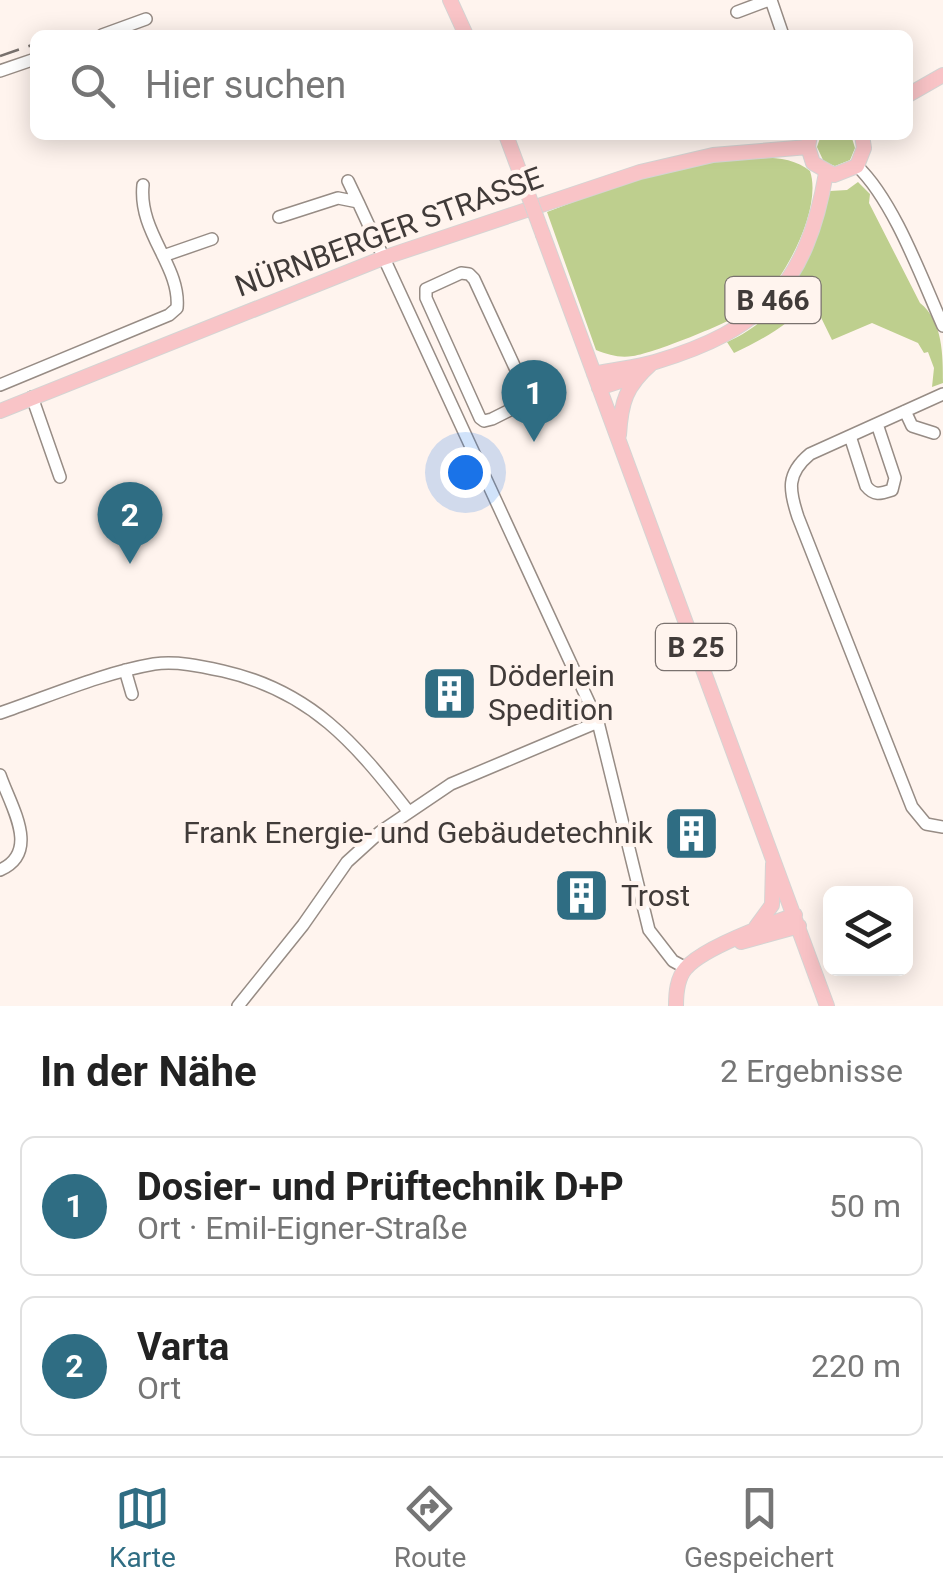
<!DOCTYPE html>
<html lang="de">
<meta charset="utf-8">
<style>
body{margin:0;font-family:Roboto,sans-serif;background:#f6f6f6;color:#222}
.controls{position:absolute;right:30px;bottom:30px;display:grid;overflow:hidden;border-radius:15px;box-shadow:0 5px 25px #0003}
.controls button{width:90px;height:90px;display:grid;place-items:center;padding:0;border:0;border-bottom:2px solid #e0e0e0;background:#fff;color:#222;font:50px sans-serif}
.you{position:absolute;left:465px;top:472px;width:35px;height:35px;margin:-25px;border:8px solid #fff;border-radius:50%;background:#1a73e8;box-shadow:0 0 0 15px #1a73e833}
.badge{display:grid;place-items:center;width:65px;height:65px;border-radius:50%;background:#2f6d83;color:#fff;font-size:32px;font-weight:700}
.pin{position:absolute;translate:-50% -82px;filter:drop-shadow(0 2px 5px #0008)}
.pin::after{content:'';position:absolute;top:52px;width:35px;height:30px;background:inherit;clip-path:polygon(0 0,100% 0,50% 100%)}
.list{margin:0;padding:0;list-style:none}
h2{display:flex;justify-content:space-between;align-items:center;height:130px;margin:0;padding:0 40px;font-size:42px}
h2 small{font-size:32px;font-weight:400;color:#767676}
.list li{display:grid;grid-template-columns:65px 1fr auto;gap:30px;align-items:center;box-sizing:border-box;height:140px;margin:0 20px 20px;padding:0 20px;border:2px solid #e0e0e0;border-radius:15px}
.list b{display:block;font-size:38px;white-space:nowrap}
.list p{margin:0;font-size:32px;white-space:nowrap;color:#767676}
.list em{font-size:32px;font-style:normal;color:#767676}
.icon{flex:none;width:55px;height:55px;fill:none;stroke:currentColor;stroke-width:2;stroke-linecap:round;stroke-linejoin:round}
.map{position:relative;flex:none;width:943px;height:1006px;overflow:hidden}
.search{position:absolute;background:#fff;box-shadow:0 5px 25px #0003;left:30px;right:30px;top:30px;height:110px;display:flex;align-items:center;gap:25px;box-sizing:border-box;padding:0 35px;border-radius:15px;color:#767676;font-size:38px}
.sheet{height:450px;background:#fff}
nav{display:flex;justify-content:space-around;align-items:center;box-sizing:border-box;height:140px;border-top:2px solid #e0e0e0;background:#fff;font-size:28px;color:#767676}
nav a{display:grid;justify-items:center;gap:5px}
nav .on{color:#2f6d83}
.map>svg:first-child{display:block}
.green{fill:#becf8e}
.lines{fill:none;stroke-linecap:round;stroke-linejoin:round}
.minor-casing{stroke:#978c85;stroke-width:14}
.major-casing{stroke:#d5d4d3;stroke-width:16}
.minor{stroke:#fff;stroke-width:11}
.major{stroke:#f9c4c7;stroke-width:14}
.rail{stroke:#78716d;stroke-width:2.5;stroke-dasharray:20 10;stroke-linecap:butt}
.major-bridge-casing{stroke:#d5d4d3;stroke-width:16;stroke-linecap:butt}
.major-bridge{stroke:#f9c4c7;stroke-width:14}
.labels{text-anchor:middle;stroke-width:8;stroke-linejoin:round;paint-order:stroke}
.shield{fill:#fff4ee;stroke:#7a726f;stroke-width:2.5}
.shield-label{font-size:28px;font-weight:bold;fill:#413b39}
.street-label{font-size:30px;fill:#413b39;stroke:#fff4ee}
.poi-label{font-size:30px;fill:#413b39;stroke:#fff4ee;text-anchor:start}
</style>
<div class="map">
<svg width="943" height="1006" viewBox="0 0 943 1006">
<rect width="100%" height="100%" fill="#fff4ee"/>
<path class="green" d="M821,135H851L855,148L850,160L835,166L824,162L817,147Z
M716,159C745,159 787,151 810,171C823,209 783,283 754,307C736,320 655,353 633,356C619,358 609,355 596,350L547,212L642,176Z
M858,182L870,194L869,203L920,303C943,321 943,355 943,383L932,387L934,368L928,352L924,353L918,343L872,323L832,340L812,299C790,324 764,339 734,353L727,342C792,314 809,253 830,191L847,190Z"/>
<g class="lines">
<defs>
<path id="minor" d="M771,0L783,35
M737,12L769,0
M102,35L146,19
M0,71L35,59
M857,166C894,201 922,279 943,326
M348,181L358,202
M279,217L338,198L358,202L598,722L649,930L673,961L686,968
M163,256L212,239
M0,385L169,315L177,308C181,266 138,233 143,185
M943,394L810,454C786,474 789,490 798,517L912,807L926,824L943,827
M32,397L60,477
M530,400L474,279L469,274L461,273L426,289V298L480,418L484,421L492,419L544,393
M905,411L912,426L934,433
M850,436L866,486C874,496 880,494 892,490L895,478L877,424
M125,670L132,694
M0,713C50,696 102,673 154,664C177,661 200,666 223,671C311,691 355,743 408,811
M0,775C11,807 41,852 0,870
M238,1006L303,925L347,862L380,832L451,784L598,722"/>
<path id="major" d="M450,0L466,35
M908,95L943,75
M506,135L522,178
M810,135L808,147L813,163L834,175L857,166L864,148L862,135
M543,235L827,1006
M594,374C614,369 635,368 655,362C762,330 807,285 826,173
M599,388L636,376
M0,411L383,258L640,172L713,155L808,147
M619,435C621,402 626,386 651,364
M756,927L772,905L773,864
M741,942L799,926
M676,1006C676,993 677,978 686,968C703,948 769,924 795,915"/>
</defs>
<use href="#minor" class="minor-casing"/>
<use href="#major" class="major-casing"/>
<use href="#minor" class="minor"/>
<use href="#major" class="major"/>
<path class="rail" d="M0,56L35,44"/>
<defs>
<path id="major-bridge" d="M522,178L543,235"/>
</defs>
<use href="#major-bridge" class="major-bridge-casing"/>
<use href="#major-bridge" class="major-bridge"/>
</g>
<defs>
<symbol id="building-square" viewBox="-11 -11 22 22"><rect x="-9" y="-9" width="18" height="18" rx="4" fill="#2f6d83" stroke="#fff4ee"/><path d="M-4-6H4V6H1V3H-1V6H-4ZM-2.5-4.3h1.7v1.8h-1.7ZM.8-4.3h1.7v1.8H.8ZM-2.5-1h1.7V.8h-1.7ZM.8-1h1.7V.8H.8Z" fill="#fff"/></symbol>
</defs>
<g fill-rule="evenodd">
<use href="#building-square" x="418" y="662" width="63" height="63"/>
<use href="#building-square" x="660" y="802" width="63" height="63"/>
<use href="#building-square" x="550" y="864" width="63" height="63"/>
</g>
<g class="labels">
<g class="shield">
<rect x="725.5" y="277" width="95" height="46" rx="8"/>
<rect x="656" y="624" width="80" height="46" rx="8"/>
</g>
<g class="shield-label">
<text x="773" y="310">B 466</text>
<text x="696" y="657">B 25</text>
</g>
<g class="street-label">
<text transform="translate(389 232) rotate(-20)" y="10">NÜRNBERGER STRASSE</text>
</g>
<g class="poi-label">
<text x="488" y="686">Döderlein<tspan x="488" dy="34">Spedition</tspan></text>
<text x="653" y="843" text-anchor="end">Frank Energie- und Gebäudetechnik</text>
<text x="621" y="906">Trost</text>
</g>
</g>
</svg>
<div class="controls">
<button><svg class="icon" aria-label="layers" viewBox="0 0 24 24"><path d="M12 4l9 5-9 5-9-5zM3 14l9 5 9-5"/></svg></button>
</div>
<div class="you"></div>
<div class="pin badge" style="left:534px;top:442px">1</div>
<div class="pin badge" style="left:130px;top:564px">2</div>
<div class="search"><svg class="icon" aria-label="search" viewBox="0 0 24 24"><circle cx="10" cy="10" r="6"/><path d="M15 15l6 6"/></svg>Hier suchen</div>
</div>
<section class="sheet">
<h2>In der Nähe<small>2 Ergebnisse</small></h2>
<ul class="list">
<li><span class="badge">1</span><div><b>Dosier- und Prüftechnik D+P</b><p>Ort · Emil-Eigner-Straße</p></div><em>50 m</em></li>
<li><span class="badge">2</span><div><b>Varta</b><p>Ort</p></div><em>220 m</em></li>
</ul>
</section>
<nav>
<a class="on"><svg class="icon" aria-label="map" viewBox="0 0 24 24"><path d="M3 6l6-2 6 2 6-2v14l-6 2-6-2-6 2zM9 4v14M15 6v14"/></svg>Karte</a>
<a><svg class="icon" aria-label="directions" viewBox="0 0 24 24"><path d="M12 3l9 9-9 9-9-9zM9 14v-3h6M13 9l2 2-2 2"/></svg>Route</a>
<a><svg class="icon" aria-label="saved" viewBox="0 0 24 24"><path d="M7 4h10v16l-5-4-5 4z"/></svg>Gespeichert</a>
</nav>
